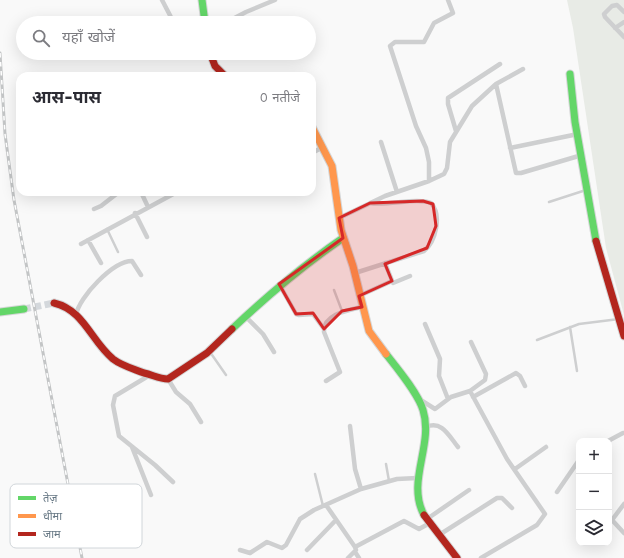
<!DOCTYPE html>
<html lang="hi">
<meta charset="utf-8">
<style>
body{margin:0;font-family:"Work Sans","Noto Sans Devanagari",sans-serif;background:#f7f7f7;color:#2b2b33}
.controls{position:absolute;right:12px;bottom:12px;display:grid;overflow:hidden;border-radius:8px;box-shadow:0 4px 16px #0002}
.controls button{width:36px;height:36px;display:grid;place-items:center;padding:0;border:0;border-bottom:1px solid #e1e1e2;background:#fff;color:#2b2b33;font:20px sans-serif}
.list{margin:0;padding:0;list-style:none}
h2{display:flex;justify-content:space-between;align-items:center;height:52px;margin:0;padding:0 16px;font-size:17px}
h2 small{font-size:13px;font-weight:400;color:#7c7c81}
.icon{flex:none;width:22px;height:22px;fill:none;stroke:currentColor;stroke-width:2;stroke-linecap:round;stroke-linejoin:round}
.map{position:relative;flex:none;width:624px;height:558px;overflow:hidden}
.search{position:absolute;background:#fff;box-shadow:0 4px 16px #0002;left:16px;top:16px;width:300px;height:44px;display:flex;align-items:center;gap:10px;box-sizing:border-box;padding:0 14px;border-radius:22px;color:#7c7c81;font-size:15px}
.panel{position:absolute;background:#fff;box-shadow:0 4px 16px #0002;left:16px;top:72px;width:300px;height:124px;border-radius:12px}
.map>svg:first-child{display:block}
.green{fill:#e8ebe6}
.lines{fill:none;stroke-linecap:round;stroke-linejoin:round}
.secondary-tunnel{stroke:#d4d8dc;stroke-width:7;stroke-dasharray:7 3.5;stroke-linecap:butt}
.fast-casing{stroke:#d5d6d7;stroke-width:9}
.slow-casing{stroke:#d5d6d7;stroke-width:9}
.jam-casing{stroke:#d5d6d7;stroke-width:9}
.lane{stroke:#cecfd0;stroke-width:2.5}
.street{stroke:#cecfd0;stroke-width:4.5}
.fast{stroke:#63d668;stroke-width:7}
.slow{stroke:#ff974d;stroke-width:7}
.jam{stroke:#b3261e;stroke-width:7}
.rail-casing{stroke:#c3c5c6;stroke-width:3}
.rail{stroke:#fff;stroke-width:1.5;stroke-dasharray:4.5;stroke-linecap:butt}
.marked{fill:#d62828;fill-opacity:0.2;stroke:#d62828;stroke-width:3;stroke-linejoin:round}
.key{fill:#fff;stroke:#d1d6da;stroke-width:1}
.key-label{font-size:11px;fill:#657683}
</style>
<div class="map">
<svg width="624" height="558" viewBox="0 0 624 558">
<rect width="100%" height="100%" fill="#f9f9f9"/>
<path class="green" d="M567,0H624V315L606,248L573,28Z"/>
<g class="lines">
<path class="secondary-tunnel" d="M24,309L54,303"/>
<defs>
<path id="fast" d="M202,0L205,23
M570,74L575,122L596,241
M0,312L24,309
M232,329C269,294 301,267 343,238
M386,354C397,368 418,393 423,410C434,445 406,481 424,515"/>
<path id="slow" d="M312,127L332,166L341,230L353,266L369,331L386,354"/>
<path id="jam" d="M210,53L215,66L225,76
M596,241L624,336
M54,303C84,310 91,341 113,359C122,366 134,369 144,373C153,375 159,379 168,379L207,353L232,329
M424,515L457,558"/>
</defs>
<use href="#fast" class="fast-casing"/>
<use href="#slow" class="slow-casing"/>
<use href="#jam" class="jam-casing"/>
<path class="lane" d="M549,202L586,190
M107,229L118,252
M334,290L342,311
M570,327L577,371
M537,340L579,324L619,319
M210,352L226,375
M386,464L389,481
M315,474L323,506"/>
<path class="street" d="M162,0L174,23
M624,12L617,5L612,6L604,14L605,17L624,37
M225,23L246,12L275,0
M615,28L624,22
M496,84L516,173H521L582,155
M456,131L448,104V98L500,64
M381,142L397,192
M510,148L578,134
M312,153L323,147
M429,181V162L426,148L416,126L390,46L395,42H424L434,23L453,13L448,0
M141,192L148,207
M94,209L101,206L119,192
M135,213L147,237
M339,218L385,196L429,181L444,174L447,168L450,142L472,106L496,84L523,69
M88,240L101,263
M81,244L177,192
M385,263L393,283L410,276
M355,273L424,251C436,241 442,215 431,203C417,197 388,206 370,203
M279,284L296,314L299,315L313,314L324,329
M359,296L392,281
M76,315C79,297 113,261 132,261L141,275
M245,316L263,334L274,352
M425,324L440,359L439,376L448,399
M150,375L115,396L113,405L119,436L155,465L173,482
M168,379L176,392L190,404L201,422
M326,381L340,372L324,332C323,314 349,310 362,307
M470,391L507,459L545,514L537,525L481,558
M416,397L435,409L451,397L470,391L485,380L486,374L471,342
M473,397L516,373L520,376L525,386
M350,426L355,469L361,489
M426,427C442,420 449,436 458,447
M608,441L623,433
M132,447L151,495
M515,469L546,447
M557,492L579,460
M624,504L612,520L624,533
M326,505L355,547L356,550L348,558
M427,519L469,490
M439,535L497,498H502L512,508
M355,547L404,521L419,529L430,523
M240,550L250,553L267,542L282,548L286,545L300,519L314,510L361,489L397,479L417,478
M307,550L336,520
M355,552L359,558"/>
<use href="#fast" class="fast"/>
<use href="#slow" class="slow"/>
<use href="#jam" class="jam"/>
<defs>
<path id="rail" d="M0,53L5,134L14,200L82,558"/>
</defs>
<use href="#rail" class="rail-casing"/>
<use href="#rail" class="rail"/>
</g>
<path class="marked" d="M423,201L433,204L436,226L427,248L385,264L392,281L359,296L362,307L342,311L324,329L313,313L296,314L279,284L343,238L339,218L370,203Z"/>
<rect x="10" y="484" width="132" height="64" rx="6" class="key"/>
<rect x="18" y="496" width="18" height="4" fill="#63d668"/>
<rect x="18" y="514" width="18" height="4" fill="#ff974d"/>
<rect x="18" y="532" width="18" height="4" fill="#b3261e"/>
<g class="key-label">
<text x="43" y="502">तेज़</text>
<text x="43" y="520">धीमा</text>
<text x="43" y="538">जाम</text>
</g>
</svg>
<div class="controls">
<button>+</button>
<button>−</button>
<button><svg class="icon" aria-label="layers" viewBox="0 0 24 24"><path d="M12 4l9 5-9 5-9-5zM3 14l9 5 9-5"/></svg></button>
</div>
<div class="search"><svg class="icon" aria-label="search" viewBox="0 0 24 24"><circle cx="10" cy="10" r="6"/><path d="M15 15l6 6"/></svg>यहाँ खोजें</div>
<section class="panel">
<h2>आस-पास<small>0 नतीजे</small></h2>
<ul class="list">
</ul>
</section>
</div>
